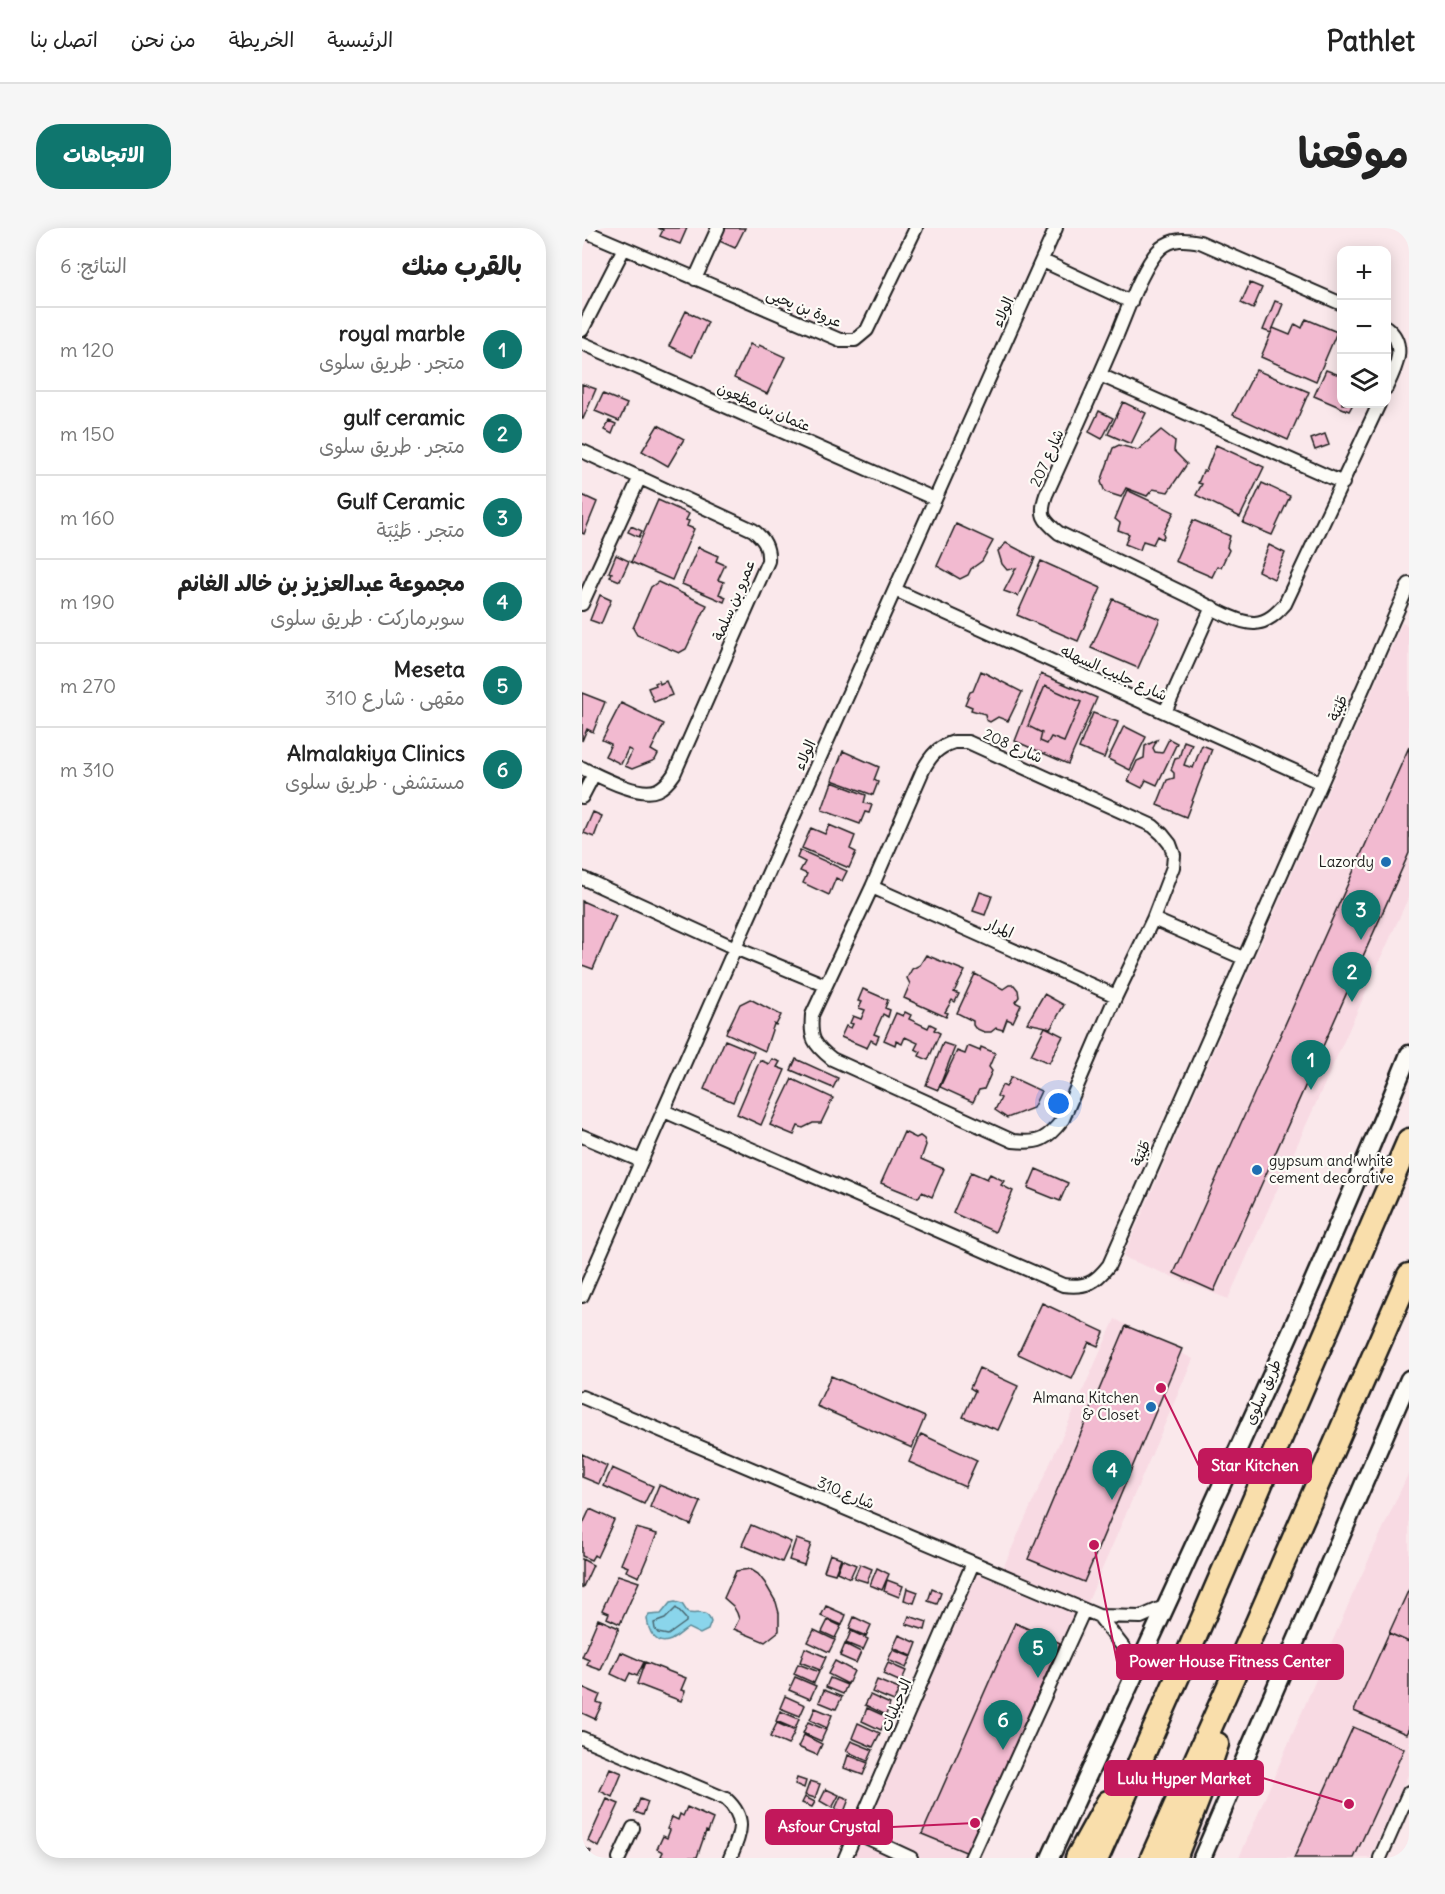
<!DOCTYPE html>
<html lang="ar">
<meta charset="utf-8">
<style>
body{margin:0;font-family:Delius,"Playpen Sans Arabic",sans-serif;background:#f6f6f6;color:#222;direction:rtl}
.controls{position:absolute;right:18px;top:18px;display:grid;overflow:hidden;border-radius:12px;box-shadow:0 3px 15px #0003}
.controls button{width:54px;height:54px;display:grid;place-items:center;padding:0;border:0;border-bottom:2px solid #e0e0e0;background:#fff;color:#222;font:30px sans-serif}
.you{position:absolute;left:477px;top:876px;width:21px;height:21px;margin:-15px;border:4px solid #fff;border-radius:50%;background:#1a73e8;box-shadow:0 0 0 9px #1a73e833}
.badge{display:grid;place-items:center;width:39px;height:39px;border-radius:50%;background:#0f766e;color:#fff;font-size:20px;font-weight:700}
.pin{position:absolute;translate:-50% -50px;filter:drop-shadow(0 2px 3px #0008)}
.pin::after{content:'';position:absolute;top:32px;width:21px;height:18px;background:inherit;clip-path:polygon(0 0,100% 0,50% 100%)}
.list{margin:0;padding:0;list-style:none}
h2{display:flex;justify-content:space-between;align-items:center;height:78px;margin:0;padding:0 24px;font-size:26px}
h2 small{font-size:20px;font-weight:400;color:#767676}
.list li{display:grid;grid-template-columns:39px 1fr auto;gap:18px;align-items:center;box-sizing:border-box;height:84px;padding:0 24px;border-top:2px solid #e0e0e0}
.list b{display:block;font-size:22px;white-space:nowrap}
.list p{margin:0;font-size:20px;white-space:nowrap;color:#767676}
.list em{font-size:20px;font-style:normal;color:#767676}
.icon{flex:none;width:33px;height:33px;fill:none;stroke:currentColor;stroke-width:2;stroke-linecap:round;stroke-linejoin:round}
.map{position:relative;flex:none;width:827px;height:1630px;overflow:hidden;direction:ltr;border-radius:24px}
header{display:flex;align-items:center;gap:36px;box-sizing:border-box;height:84px;padding:0 30px;background:#fff;border-bottom:2px solid #e0e0e0}
header strong{font-size:28px}
nav{display:flex;gap:33px;margin-inline-start:auto;font-size:21px}
.intro{display:flex;align-items:center;justify-content:space-between;box-sizing:border-box;height:144px;padding:0 36px}
h1{margin:0;font-size:42px}
.button{padding:15px 27px;border-radius:24px;background:#0f766e;color:#fff;font-size:21px;font-weight:700}
main{display:flex;gap:36px;padding:0 36px}
aside{flex:1;background:#fff;border-radius:24px;box-shadow:0 3px 15px #0003}
.map>svg:first-child{display:block}
.built{fill:#f8dae3}
.water{fill:#8ad5eb;stroke:#5e8b98;stroke-width:1.5}
.lines{fill:none;stroke-linecap:round;stroke-linejoin:round}
.shore{stroke:#48666f;stroke-width:1.5}
.building{fill:#f2bad0;stroke:#1c1c1c;stroke-width:1.5}
.minor-casing{stroke:#1c1c1c;stroke-width:16}
.secondary-casing{stroke:#1c1c1c;stroke-width:21}
.motorway-casing{stroke:#1c1c1c;stroke-width:27}
.minor{stroke:#fdfcf7;stroke-width:12}
.secondary{stroke:#fdfcf7;stroke-width:16}
.motorway{stroke:#f9deab;stroke-width:22}
.poi-dot{fill:#1f6fb2;stroke:#fdfcf7;stroke-width:2}
.labels{text-anchor:middle;stroke-width:4.5;stroke-linejoin:round;paint-order:stroke}
.street-label{font-size:15px;fill:#1c1c1c;stroke:#fdfcf7}
.poi-label{font-size:15px;fill:#1c1c1c;stroke:#fdfcf7;text-anchor:end}
.leader{fill:none;stroke:#c2185b;stroke-width:2}
.callout-dot{fill:#c2185b;stroke:#fdfcf7;stroke-width:2}
.callout{fill:#c2185b;stroke:#c2185b;stroke-width:2}
.callout-label{font-size:16px;text-anchor:middle;font-weight:bold;fill:#fff}
</style>
<header>
<strong>Pathlet</strong>
<nav><a>الرئيسية</a><a>الخريطة</a><a>من نحن</a><a>اتصل بنا</a></nav>
</header>
<div class="intro"><h1>موقعنا</h1><a class="button">الاتجاهات</a></div>
<main>
<div class="map">
<svg width="827" height="1630" viewBox="0 0 827 1630">
<rect width="100%" height="100%" fill="#fae8eb"/>
<filter id="ink" filterUnits="userSpaceOnUse"><feTurbulence type="fractalNoise" baseFrequency=".0167" numOctaves="2"/><feDisplacementMap in="SourceGraphic" scale="12" xChannelSelector="R" yChannelSelector="G"/><feConvolveMatrix kernelMatrix="1 2 1 2 8 2 1 2 1" color-interpolation-filters="sRGB"/></filter>
<g filter="url(#ink)">
<path class="built" d="M820,395L827,398V668L646,1071L541,1029Z
M533,1091L611,1131L505,1376L421,1340Z
M827,1244V1545L788,1630H657L770,1368Z
M394,1345L492,1385L384,1630H338L283,1604Z
M278,1615L311,1630H272Z"/>
<path class="water" d="M93,1374L100,1376L106,1385C116,1387 125,1381 129,1394L126,1402L118,1406L106,1400C100,1404 95,1409 89,1412C73,1419 66,1402 65,1390L67,1387L79,1386L88,1375Z"/>
<g class="lines">
<path class="shore" d="M94,1380L104,1391V1394L86,1407L76,1405L73,1401L72,1395L83,1391Z"/>
</g>
<path class="building" d="M76,0H105L98,16L78,8L81,2Z
M141,0H163L153,20L135,12Z
M668,55L680,60L671,81L659,75Z
M693,73L701,76L689,105L681,102Z
M104,83L126,94L110,129L87,118Z
M724,91L755,104L734,153L679,129L691,100L708,107L713,96L720,100Z
M168,116L176,120L177,117L203,129L185,166L152,150Z
M674,142L727,164L706,212L651,187Z
M744,142L760,148V176H771L767,183L732,168Z
M0,156L14,161L1,191H0Z
M21,166L45,176L37,193L13,183Z
M541,174L564,185L549,216L526,206Z
M517,183L531,190L520,211L507,204Z
M27,193L34,196L30,206L23,202Z
M76,197L102,211L86,238L60,223Z
M579,202L593,213L592,223L605,236L586,264L571,261L565,268L544,260L539,269L523,264L519,254L531,220L537,217L556,222Z
M743,206L747,217L733,222L729,211Z
M634,217L682,239L658,289L614,267L620,256L616,255L621,243H624Z
M680,255L708,268L690,307L661,295Z
M545,262L592,284L581,305L582,308L580,311L575,308L571,316L561,313L558,322L543,316L547,306L536,302L538,295L533,291Z
M0,267L15,274L2,306L0,305Z
M76,272L107,286L104,292L107,293L105,298L112,301L90,352L49,334Z
M611,292L648,308L645,319L647,322L639,339H635L630,349L593,333Z
M374,296L411,313L400,333L389,341L386,347L378,351L355,338Z
M49,298L60,303L57,309L46,304Z
M424,315L453,330L436,368L422,363L434,340L425,342L420,336L416,323Z
M687,317L703,325L692,351L676,343Z
M116,319L136,328L134,333L143,337L136,352L142,354L137,366L144,369L142,374L100,356Z
M34,327L47,333L38,353L28,349L30,345L27,344Z
M459,333L519,360L496,413L435,387Z
M76,354L125,377L104,421L97,425L55,407L51,400L69,359Z
M18,367L29,372L19,396L8,392Z
M531,371L578,391L556,440L509,420Z
M399,443L440,464L426,493L416,489L408,494L404,492L403,486L389,482L390,479L383,476L388,464L391,463Z
M459,446L515,470L486,536L433,513Z
M77,453L78,456L84,453L90,467L72,474L66,460L74,457L73,455Z
M463,458L499,474L482,514L469,509L465,516L458,513L460,505L446,498Z
M0,465L23,474L11,504L5,501L0,513Z
M39,475L82,496L69,522L76,526L73,532L50,541L43,538L50,523L46,521L39,536L23,528L29,516L20,512Z
M511,485L536,494L522,530L497,520Z
M542,498L564,509L548,542L526,531Z
M587,511L595,515L575,557L564,552L560,560L546,553L555,533L562,530L563,518L575,512L571,520L573,524L580,525Z
M602,513L610,516L602,537L611,540L620,517L630,521L604,589L575,577L585,552L592,550V545L589,542L593,531L597,530Z
M827,519V625L632,1063L592,1045Z
M261,523L297,539L292,552L296,554L291,567L250,552Z
M250,554L284,567L282,575L290,577L287,585L283,584L278,596L240,582Z
M11,584L20,588L12,609L2,605Z
M247,597L273,608L268,621L274,624L267,640L220,620L229,600L243,606Z
M218,622L265,643L260,653L254,650L247,667L221,655L225,646L218,643L223,634L215,630Z
M398,664L410,668L403,687L391,683Z
M0,673L34,688L11,741L0,737Z
M344,727L383,743L372,764L377,766L373,774L370,772L363,784L366,785L364,789L322,770L328,756L325,750L330,741L338,737Z
M393,746L421,761L427,757H432L436,762L437,769L433,774L439,777L431,794L425,791L421,802L414,800L409,804H402L393,800L391,797V793L375,785Z
M281,761L306,772L303,780L308,782L306,789L301,786L292,806L297,808L294,815L289,812L285,820L259,809L264,798L269,800L271,796L268,795L271,788L279,791L283,782L277,780L280,774L276,773Z
M462,766L482,777L469,800L445,795Z
M168,771L199,787L194,797L192,796L183,823L144,805L158,776Z
M323,784L329,787L327,791L346,800L348,796L354,799L352,802L358,805L346,832L337,828L339,824L333,821L336,815L323,809L320,816L314,813L313,817L302,812L314,785L321,788Z
M463,799L481,808L467,835L449,827Z
M143,812L172,824L151,874L122,861Z
M361,815L373,819L356,862L344,857Z
M386,818L398,823L399,819L413,825L407,839L410,843L402,861L397,862L391,874L358,859L375,823L383,826Z
M190,831L198,834L195,839L203,842L179,897L155,886L178,832L187,836Z
M214,831L256,850L251,860L209,842Z
M429,849L459,863L451,880L425,890L413,882L419,870L415,868L420,857L424,859Z
M210,851L251,870L239,895H231L221,900L216,898L212,907L188,897Z
M322,904L334,910L338,908L342,911L344,917L339,931L362,941L350,969L340,964L336,970L299,955Z
M454,941L486,955L478,973L446,960Z
M389,944L405,951L408,946L422,953L419,957L431,963L413,1004L371,985Z
M460,1075L522,1104L516,1118L507,1114L490,1151L436,1126Z
M544,1098L600,1121L502,1354L446,1331Z
M397,1140L436,1158L416,1202L381,1189L393,1163L388,1160Z
M249,1148L343,1189L330,1220L235,1178Z
M339,1206L395,1232L383,1259L327,1234Z
M0,1226L25,1238L17,1256L0,1249Z
M30,1240L71,1258L62,1276L22,1258Z
M77,1257L119,1274L109,1297L68,1279Z
M8,1281L32,1292L15,1329L12,1327L9,1332L0,1328V1298Z
M169,1297L209,1314L200,1334L160,1317Z
M54,1300L75,1306L57,1349L44,1343L46,1339L39,1336Z
M214,1311L229,1316L222,1337L207,1332Z
M248,1326L259,1330L253,1346L242,1343Z
M0,1331L11,1337L0,1361Z
M260,1331L274,1337L268,1350L255,1344Z
M278,1336L290,1341L285,1354L272,1350Z
M295,1340L307,1346L300,1362L288,1357Z
M168,1341L176,1346L183,1355L194,1374L197,1385V1403L183,1414L152,1401L157,1391L155,1385L151,1378L142,1370L154,1343Z
M36,1347L57,1354L38,1396L25,1390L27,1385L20,1382Z
M305,1352L321,1358L317,1369L302,1363Z
M325,1360L336,1364L332,1375L322,1372Z
M350,1361L359,1365L355,1376L346,1373Z
M827,1361V1414L807,1405Z
M244,1378L264,1387L260,1397L239,1388Z
M327,1388L345,1394L343,1402L324,1396Z
M272,1389L289,1397L284,1408L267,1401Z
M16,1391L37,1400L19,1442L5,1437L7,1432L0,1429Z
M246,1392L259,1398L253,1410L240,1404Z
M433,1395L478,1415L386,1625L340,1606Z
M232,1402L253,1412L247,1424L226,1414Z
M269,1403L286,1411L281,1422L264,1415Z
M807,1405L827,1414V1500L824,1506L772,1483Z
M317,1407L335,1415L330,1428L311,1420Z
M263,1416L279,1424L274,1435L258,1428Z
M223,1420L244,1429L238,1442L218,1434Z
M311,1422L329,1429L324,1440L306,1432Z
M39,1424L62,1434L55,1448L48,1445L44,1453L29,1446Z
M253,1433L272,1443L266,1456L246,1446Z
M63,1434L104,1450L99,1462L103,1463L99,1473L55,1456Z
M306,1435L324,1443L319,1454L301,1446Z
M216,1436L237,1444L232,1455L212,1446Z
M213,1449L234,1458L228,1471L207,1462Z
M248,1450L265,1457L261,1466L244,1459Z
M295,1452L317,1461L312,1473L290,1464Z
M0,1459L18,1467L15,1474L20,1476L13,1491L0,1485Z
M242,1462L260,1469L254,1481L237,1474Z
M288,1467L308,1476L304,1487L283,1477Z
M203,1468L223,1477L218,1488L198,1480Z
M233,1480L250,1487L245,1500L228,1492Z
M285,1480L305,1489L299,1502L280,1493Z
M198,1483L217,1491L213,1501L194,1493Z
M226,1494L244,1502L239,1513L221,1505Z
M195,1495L213,1503L206,1517L188,1509Z
M276,1495L298,1505L291,1519L270,1510Z
M771,1499L822,1521L772,1630H712Z
M222,1507L240,1516L235,1527L216,1519Z
M269,1513L291,1522L286,1533L264,1523Z
M266,1527L286,1535L281,1547L262,1540Z
M28,1540L40,1545L30,1569L18,1563Z
M215,1550L224,1553L222,1560L213,1556Z
M228,1553L238,1556L233,1570L223,1567Z
M244,1561L257,1567L250,1580L238,1573Z
M259,1568L267,1571L262,1584L253,1581Z
M223,1569L233,1574L230,1579L220,1575Z
M25,1571L37,1576L17,1619L6,1613Z
M58,1571L66,1574L61,1587L53,1584Z
M105,1579L131,1591L126,1604L124,1603L115,1629L83,1630L79,1628L81,1624L75,1621L81,1608L85,1610L88,1602L85,1601L90,1589L96,1592L98,1586L101,1588Z
M0,1619L9,1623L5,1630H0Z"/>
<g class="lines">
<defs>
<path id="minor" d="M0,2L258,112H273L285,102L334,0
M461,33L549,74
M113,51L136,0
M760,76L618,14C603,11 591,10 579,20C561,36 545,84 535,107C512,161 488,214 464,267C457,287 461,292 477,305C521,326 565,348 609,369C625,377 656,396 673,395C686,394 695,385 703,376L797,176
M804,99C826,116 814,140 804,160
M0,102L42,20
M0,115L353,271
M518,147L761,255
M0,223L171,302C182,311 187,319 186,333L92,546C88,552 82,559 75,562C57,570 17,548 0,540
M313,362L739,555
M0,376L58,249
M583,484L630,379
M372,514H386L571,598L580,606L588,616L592,627L591,639L571,691L534,768L481,891C465,912 457,916 431,913L250,831C231,816 228,810 230,787L290,659L341,542C349,527 356,519 372,514Z
M0,569L12,546
M0,650L153,720L243,757
M290,659L534,768
M571,691L661,730
M82,883L481,1057C504,1060 513,1055 527,1037L827,356
M0,908L59,933
M0,1068L153,720L474,0
M0,1169L517,1388L559,1389L584,1378
M517,1388L545,1424L554,1443
M0,1510L144,1571C166,1591 158,1606 148,1630
M275,1605L329,1630
M37,1630L51,1600
M263,1630L391,1335
M389,1630L502,1382
M798,1630L827,1564"/>
<path id="secondary" d="M468,1630C590,1363 717,1098 827,826
M620,1630L827,1151"/>
<path id="motorway" d="M495,1630L526,1574
M515,1630L600,1439L827,912
M570,1630L674,1397L827,1047
M593,1630L618,1566L635,1516"/>
</defs>
<use href="#minor" class="minor-casing"/>
<use href="#secondary" class="secondary-casing"/>
<use href="#motorway" class="motorway-casing"/>
<use href="#minor" class="minor"/>
<use href="#secondary" class="secondary"/>
<use href="#motorway" class="motorway"/>
</g>
</g>
<g class="poi-dot">
<circle cx="804" cy="634" r="6"/>
<circle cx="675" cy="942" r="6"/>
<circle cx="569" cy="1179" r="6"/>
</g>
<g class="labels">
<g class="street-label">
<text transform="translate(222 80) rotate(22)" y="5">عروة بن يحيى</text>
<text transform="translate(421 84) rotate(-66)" y="5">الولاء</text>
<text transform="translate(182 179) rotate(24)" y="5">عثمان بن مظعون</text>
<text transform="translate(465 230) rotate(-66)" y="5">شارع 207</text>
<text transform="translate(152 372) rotate(-67)" y="5">عمرو بن سلمة</text>
<text transform="translate(532 445) rotate(24)" y="5">شارع جليب السهله</text>
<text transform="translate(756 480) rotate(-66)" y="5">طَيْبَة</text>
<text transform="translate(431 518) rotate(24)" y="5">شارع 208</text>
<text transform="translate(223 527) rotate(-66)" y="5">الولاء</text>
<text transform="translate(418 700) rotate(24)" y="5">المرار</text>
<text transform="translate(559 925) rotate(-66)" y="5">طَيْبَة</text>
<text transform="translate(681 1164) rotate(-66)" y="5">طريق سلوى</text>
<text transform="translate(264 1265) rotate(23)" y="5">شارع 310</text>
<text transform="translate(314 1477) rotate(-67)" y="5">الدحيليات</text>
</g>
<g class="poi-label">
<text x="792" y="639">Lazordy</text>
<text x="687" y="938" text-anchor="start">gypsum and white<tspan x="687" dy="17">cement decorative</tspan></text>
<text x="557" y="1175">Almana Kitchen<tspan x="557" dy="17">&amp; Closet</tspan></text>
</g>
</g>
<path class="leader" d="M579 1160L617 1238M512 1317L535 1434M767 1576L681 1550M393 1595L310 1599"/>
<g class="callout-dot">
<circle cx="579" cy="1160" r="6"/>
<circle cx="512" cy="1317" r="6"/>
<circle cx="767" cy="1576" r="6"/>
<circle cx="393" cy="1595" r="6"/>
</g>
<g class="callout">
<rect x="617" y="1221" width="112" height="34" rx="6"/>
<rect x="535" y="1417" width="226" height="34" rx="6"/>
<rect x="523" y="1533" width="158" height="34" rx="6"/>
<rect x="184" y="1582" width="126" height="34" rx="6"/>
</g>
<g class="callout-label">
<text x="673" y="1243">Star Kitchen</text>
<text x="648" y="1439">Power House Fitness Center</text>
<text x="602" y="1556">Lulu Hyper Market</text>
<text x="247" y="1604">Asfour Crystal</text>
</g>
</svg>
<div class="controls">
<button>+</button>
<button>−</button>
<button><svg class="icon" aria-label="layers" viewBox="0 0 24 24"><path d="M12 4l9 5-9 5-9-5zM3 14l9 5 9-5"/></svg></button>
</div>
<div class="you"></div>
<div class="pin badge" style="left:729px;top:862px">1</div>
<div class="pin badge" style="left:770px;top:774px">2</div>
<div class="pin badge" style="left:779px;top:712px">3</div>
<div class="pin badge" style="left:530px;top:1272px">4</div>
<div class="pin badge" style="left:456px;top:1450px">5</div>
<div class="pin badge" style="left:421px;top:1522px">6</div>
</div>
<aside>
<h2>بالقرب منك<small>النتائج: 6</small></h2>
<ul class="list">
<li><span class="badge">1</span><div><b>royal marble</b><p>متجر · طريق سلوى</p></div><em>120 m</em></li>
<li><span class="badge">2</span><div><b>gulf ceramic</b><p>متجر · طريق سلوى</p></div><em>150 m</em></li>
<li><span class="badge">3</span><div><b>Gulf Ceramic</b><p>متجر · طَيْبَة</p></div><em>160 m</em></li>
<li><span class="badge">4</span><div><b>مجموعة عبدالعزيز بن خالد الغانم</b><p>سوبرماركت · طريق سلوى</p></div><em>190 m</em></li>
<li><span class="badge">5</span><div><b>Meseta</b><p>مقهى · شارع 310</p></div><em>270 m</em></li>
<li><span class="badge">6</span><div><b>Almalakiya Clinics</b><p>مستشفى · طريق سلوى</p></div><em>310 m</em></li>
</ul>
</aside>
</main>
